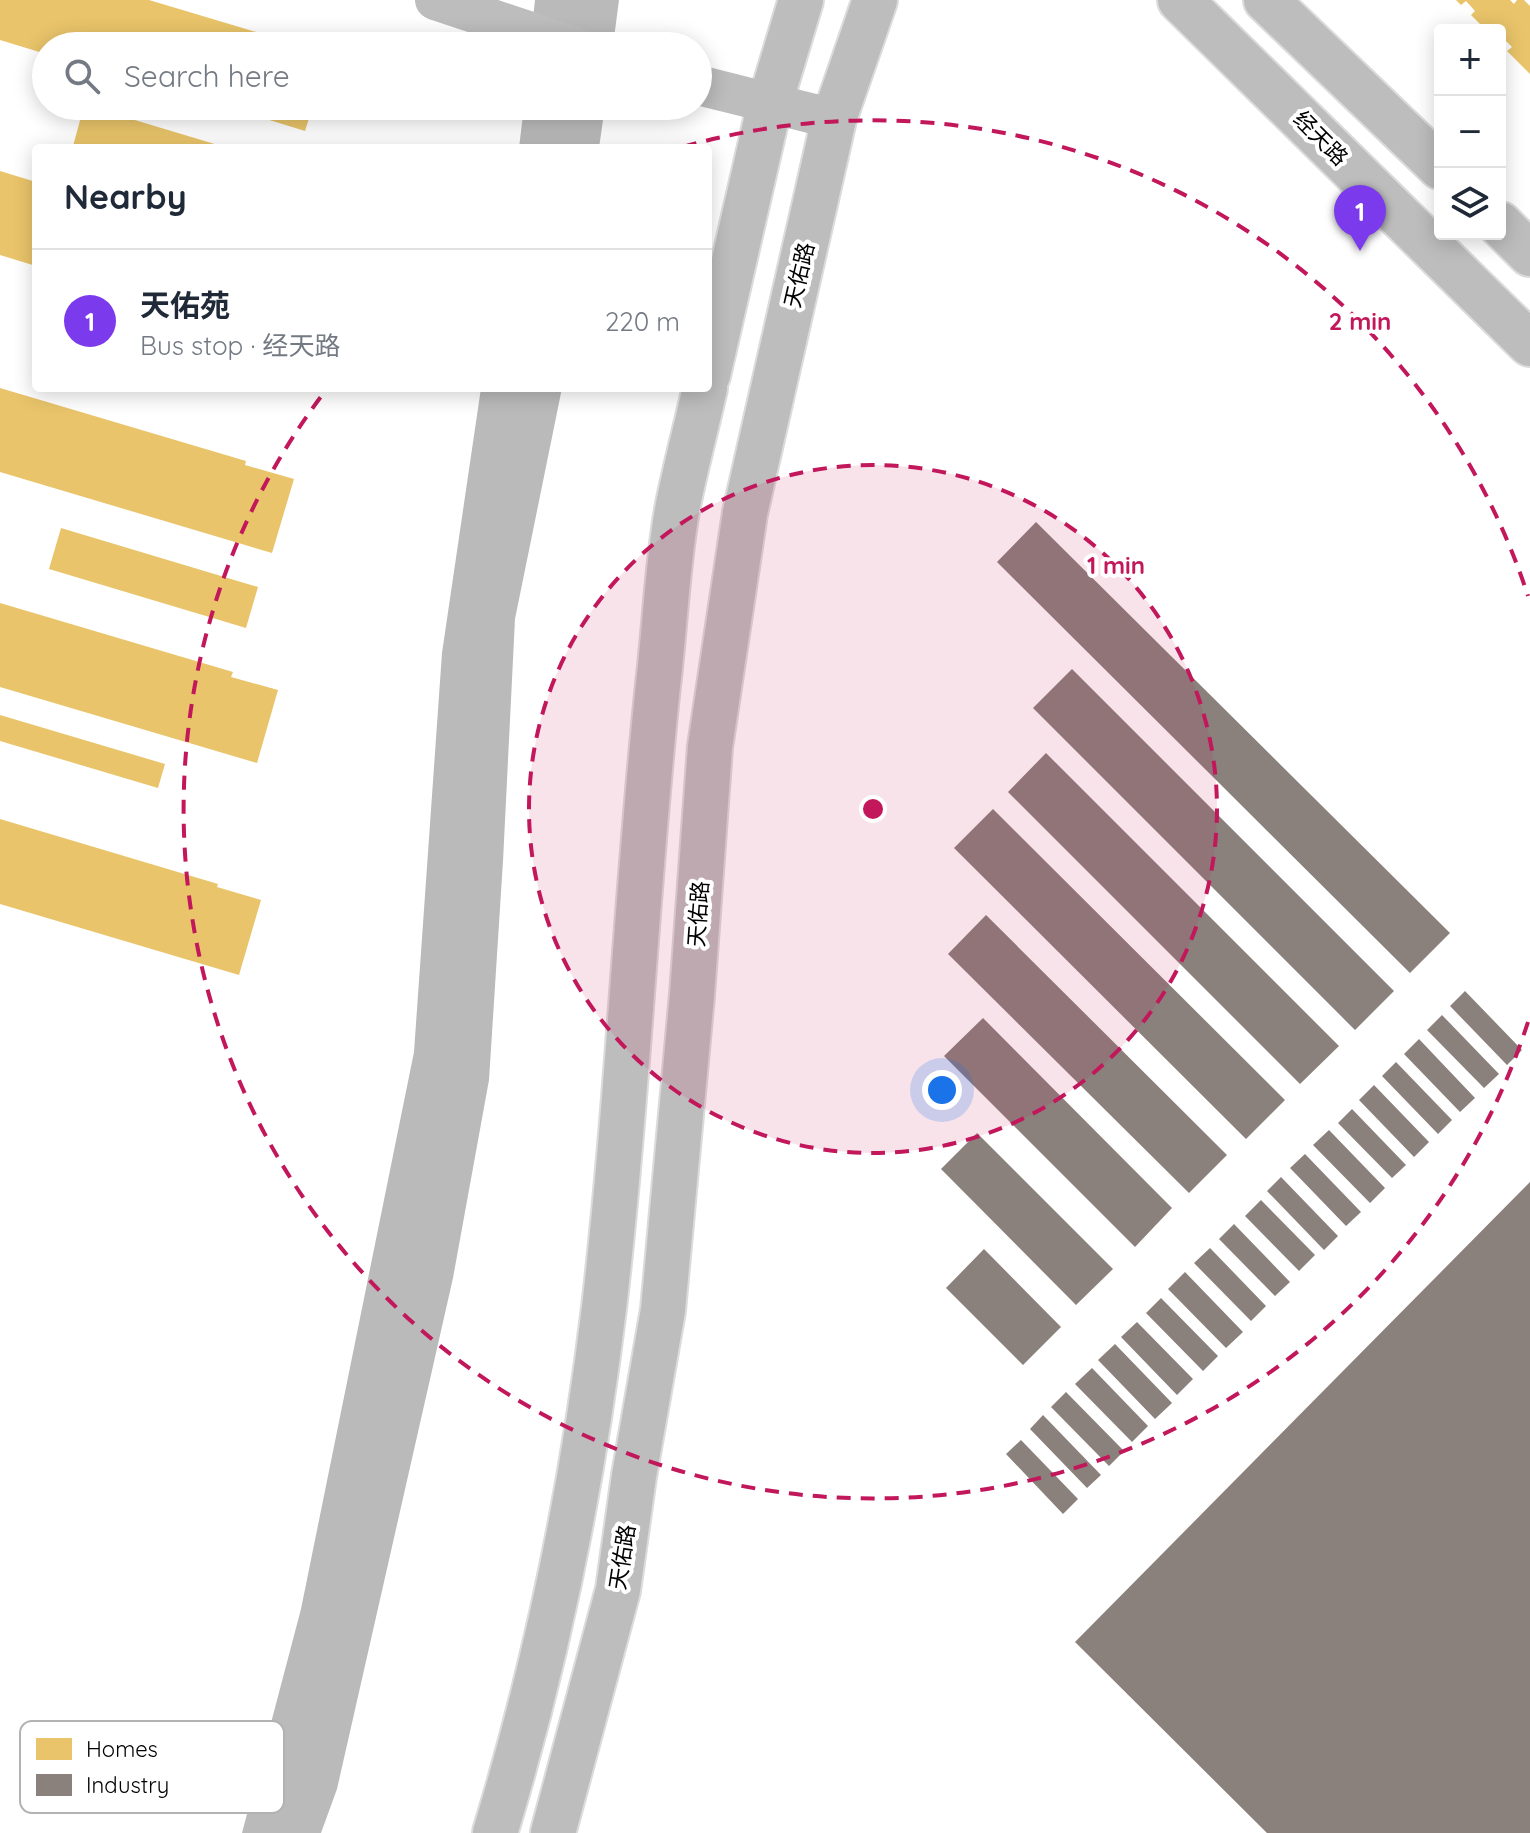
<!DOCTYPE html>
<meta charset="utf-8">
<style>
body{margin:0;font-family:Quicksand,"Noto Sans SC",sans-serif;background:#f2f2f3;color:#1f2937}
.controls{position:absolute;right:24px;top:24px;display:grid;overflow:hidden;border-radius:8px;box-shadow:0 4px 20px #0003}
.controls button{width:72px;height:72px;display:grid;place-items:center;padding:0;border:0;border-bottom:2px solid #e0e1e3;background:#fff;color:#1f2937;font:40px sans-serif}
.you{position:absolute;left:942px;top:1090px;width:28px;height:28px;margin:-20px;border:6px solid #fff;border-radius:50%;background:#1a73e8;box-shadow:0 0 0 12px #1a73e833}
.badge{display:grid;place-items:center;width:52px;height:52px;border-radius:50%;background:#7c3aed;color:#fff;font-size:26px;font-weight:700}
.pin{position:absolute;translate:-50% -66px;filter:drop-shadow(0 2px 4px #0008)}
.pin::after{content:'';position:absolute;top:42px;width:28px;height:24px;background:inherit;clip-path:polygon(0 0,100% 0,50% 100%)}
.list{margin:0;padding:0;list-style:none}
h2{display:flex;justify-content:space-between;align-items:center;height:104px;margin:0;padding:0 32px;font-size:34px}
h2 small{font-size:26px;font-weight:400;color:#747a83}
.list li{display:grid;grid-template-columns:52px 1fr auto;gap:24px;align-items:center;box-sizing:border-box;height:144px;padding:0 32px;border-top:2px solid #e0e1e3}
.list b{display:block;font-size:30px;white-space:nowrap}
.list p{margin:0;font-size:26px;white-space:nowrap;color:#747a83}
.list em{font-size:26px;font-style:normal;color:#747a83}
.icon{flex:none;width:44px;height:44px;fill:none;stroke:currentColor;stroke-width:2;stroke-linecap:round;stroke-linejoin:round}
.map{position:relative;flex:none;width:1530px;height:1833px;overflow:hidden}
.search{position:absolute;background:#fff;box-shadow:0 4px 20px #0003;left:32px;top:32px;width:680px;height:88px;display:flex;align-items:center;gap:20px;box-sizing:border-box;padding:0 28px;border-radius:44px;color:#747a83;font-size:30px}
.panel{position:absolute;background:#fff;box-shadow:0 4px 20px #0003;left:32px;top:144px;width:680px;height:248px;border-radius:8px}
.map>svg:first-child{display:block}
.water{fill:#bababa}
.homes{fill:#e9c46a}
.industry{fill:#8a817c}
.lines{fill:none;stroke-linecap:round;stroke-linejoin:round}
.major-casing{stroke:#dbdbdb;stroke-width:48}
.minor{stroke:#bdbdbd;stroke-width:40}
.major{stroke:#bdbdbd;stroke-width:44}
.ring{fill:none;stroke:#c2185b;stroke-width:4;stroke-dasharray:14 10}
.labels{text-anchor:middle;stroke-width:8;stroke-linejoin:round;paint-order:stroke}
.street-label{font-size:22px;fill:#000;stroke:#fff}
.key{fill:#fff;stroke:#b2b2b2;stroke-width:2}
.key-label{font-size:22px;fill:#000}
.centre{fill:#c2185b;stroke:#fff;stroke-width:4}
.ring-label{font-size:24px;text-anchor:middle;font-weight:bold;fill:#c2185b;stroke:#fff;stroke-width:8;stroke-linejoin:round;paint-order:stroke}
</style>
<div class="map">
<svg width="1530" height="1833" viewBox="0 0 1530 1833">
<rect width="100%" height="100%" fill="#fff"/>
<path class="water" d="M535,0H619L613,46H530Z
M524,106H605L599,148H519Z
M481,388H562L515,619L503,861L489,1080L453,1278L337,1789L321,1833H242L301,1609L414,1052L442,653Z"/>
<path class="homes" d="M0,0H149L283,40L281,46H46V54L0,40Z
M1456,0H1510L1514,4L1517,0H1524L1530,6V74L1507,51L1512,47L1502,37L1500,39V30H1486L1471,15L1475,11L1466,1L1461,5Z
M84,106H88L228,148H79L73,146Z
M224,106H313L305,131Z
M0,171L36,182V266L0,255Z
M0,388L246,461L245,465L294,479L272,553L0,472Z
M61,528L258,587L246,628L49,569Z
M0,603L233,672L231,677L278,690L257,763L0,687Z
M0,715L165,764L158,788L0,741Z
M0,819L218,884L217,887L261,900L239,975L0,904Z"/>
<path class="industry" d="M1036,522L1450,933L1410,973L997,562Z
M1072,669L1394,991L1355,1030L1033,708Z
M1046,753L1339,1046L1300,1084L1008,792Z
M993,809L1285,1100L1246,1139L954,848Z
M986,915L1227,1155L1189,1193L948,954Z
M1465,991L1522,1050L1507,1065L1450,1006Z
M1442,1015L1499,1074L1484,1088L1427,1030Z
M983,1018L1172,1208L1135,1247L944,1056Z
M1419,1039L1475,1098L1460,1112L1404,1054Z
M1396,1062L1452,1120L1438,1134L1382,1076Z
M1374,1085L1429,1142L1414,1157L1359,1100Z
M1352,1109L1406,1165L1392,1178L1338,1123Z
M1329,1130L1385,1188L1370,1203L1313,1145Z
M977,1133L1113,1269L1076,1305L941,1169Z
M1305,1154L1361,1212L1346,1226L1290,1168Z
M1281,1177L1338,1236L1324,1250L1267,1191Z
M1530,1182V1833H1267L1075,1642Z
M1261,1200L1315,1255L1299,1271L1245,1216Z
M1234,1224L1290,1282L1275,1296L1219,1239Z
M1210,1248L1266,1306L1251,1321L1194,1263Z
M984,1249L1061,1327L1023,1365L946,1288Z
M1185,1272L1243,1332L1226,1348L1168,1289Z
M1161,1298L1218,1356L1203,1371L1146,1313Z
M1137,1322L1193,1379L1177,1395L1121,1337Z
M1115,1344L1172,1403L1155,1419L1098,1360Z
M1092,1368L1148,1426L1132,1442L1075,1384Z
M1066,1392L1124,1451L1109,1466L1051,1407Z
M1043,1415L1101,1475L1087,1488L1030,1429Z
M1021,1440L1078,1499L1063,1514L1006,1454Z"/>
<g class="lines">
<defs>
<path id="major" d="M1180,0L1530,344
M1266,0L1440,167
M1500,224L1530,254
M708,375L770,103L801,0
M495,1833C546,1664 583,1483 604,1308C628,1101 636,893 658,685C665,627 667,567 677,510C685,469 696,428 705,388
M553,1833L618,1590L634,1476L663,1310L692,995L710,747L745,513L834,119L875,0"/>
</defs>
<use href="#major" class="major-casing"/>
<path class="minor" d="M435,0L573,46
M698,85L834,119"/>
<use href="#major" class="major"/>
</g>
<circle cx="873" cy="809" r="344" fill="#c2185b" fill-opacity=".12"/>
<g class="ring">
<circle cx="873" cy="809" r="344"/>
<path d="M1528 1022A689 689 0 1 1 326 390M683 147A689 689 0 0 1 1528 596"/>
</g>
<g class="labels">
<g class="street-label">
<text transform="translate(1321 138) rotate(45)" y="8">经天路</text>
<text transform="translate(799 275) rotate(-77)" y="8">天佑路</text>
<text transform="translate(698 914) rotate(-86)" y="8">天佑路</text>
<text transform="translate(622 1557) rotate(-81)" y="8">天佑路</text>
</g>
</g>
<rect x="20" y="1721" width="264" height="92" rx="12" class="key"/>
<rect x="36" y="1738" width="36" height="22" fill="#e9c46a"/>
<rect x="36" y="1774" width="36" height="22" fill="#8a817c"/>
<g class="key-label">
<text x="86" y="1757">Homes</text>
<text x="86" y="1793">Industry</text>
</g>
<circle cx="873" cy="809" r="12" class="centre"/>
<g class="ring-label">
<text x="1360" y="330">2 min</text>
<text x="1116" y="574">1 min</text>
</g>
</svg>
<div class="controls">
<button>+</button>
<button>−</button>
<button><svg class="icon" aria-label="layers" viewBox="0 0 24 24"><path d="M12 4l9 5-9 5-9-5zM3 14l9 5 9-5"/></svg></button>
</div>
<div class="you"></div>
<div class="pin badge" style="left:1360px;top:251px">1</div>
<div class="search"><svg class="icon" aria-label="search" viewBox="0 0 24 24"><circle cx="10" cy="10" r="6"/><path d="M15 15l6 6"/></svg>Search here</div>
<section class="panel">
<h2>Nearby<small></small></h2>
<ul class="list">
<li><span class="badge">1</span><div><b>天佑苑</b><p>Bus stop · 经天路</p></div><em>220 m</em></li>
</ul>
</section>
</div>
